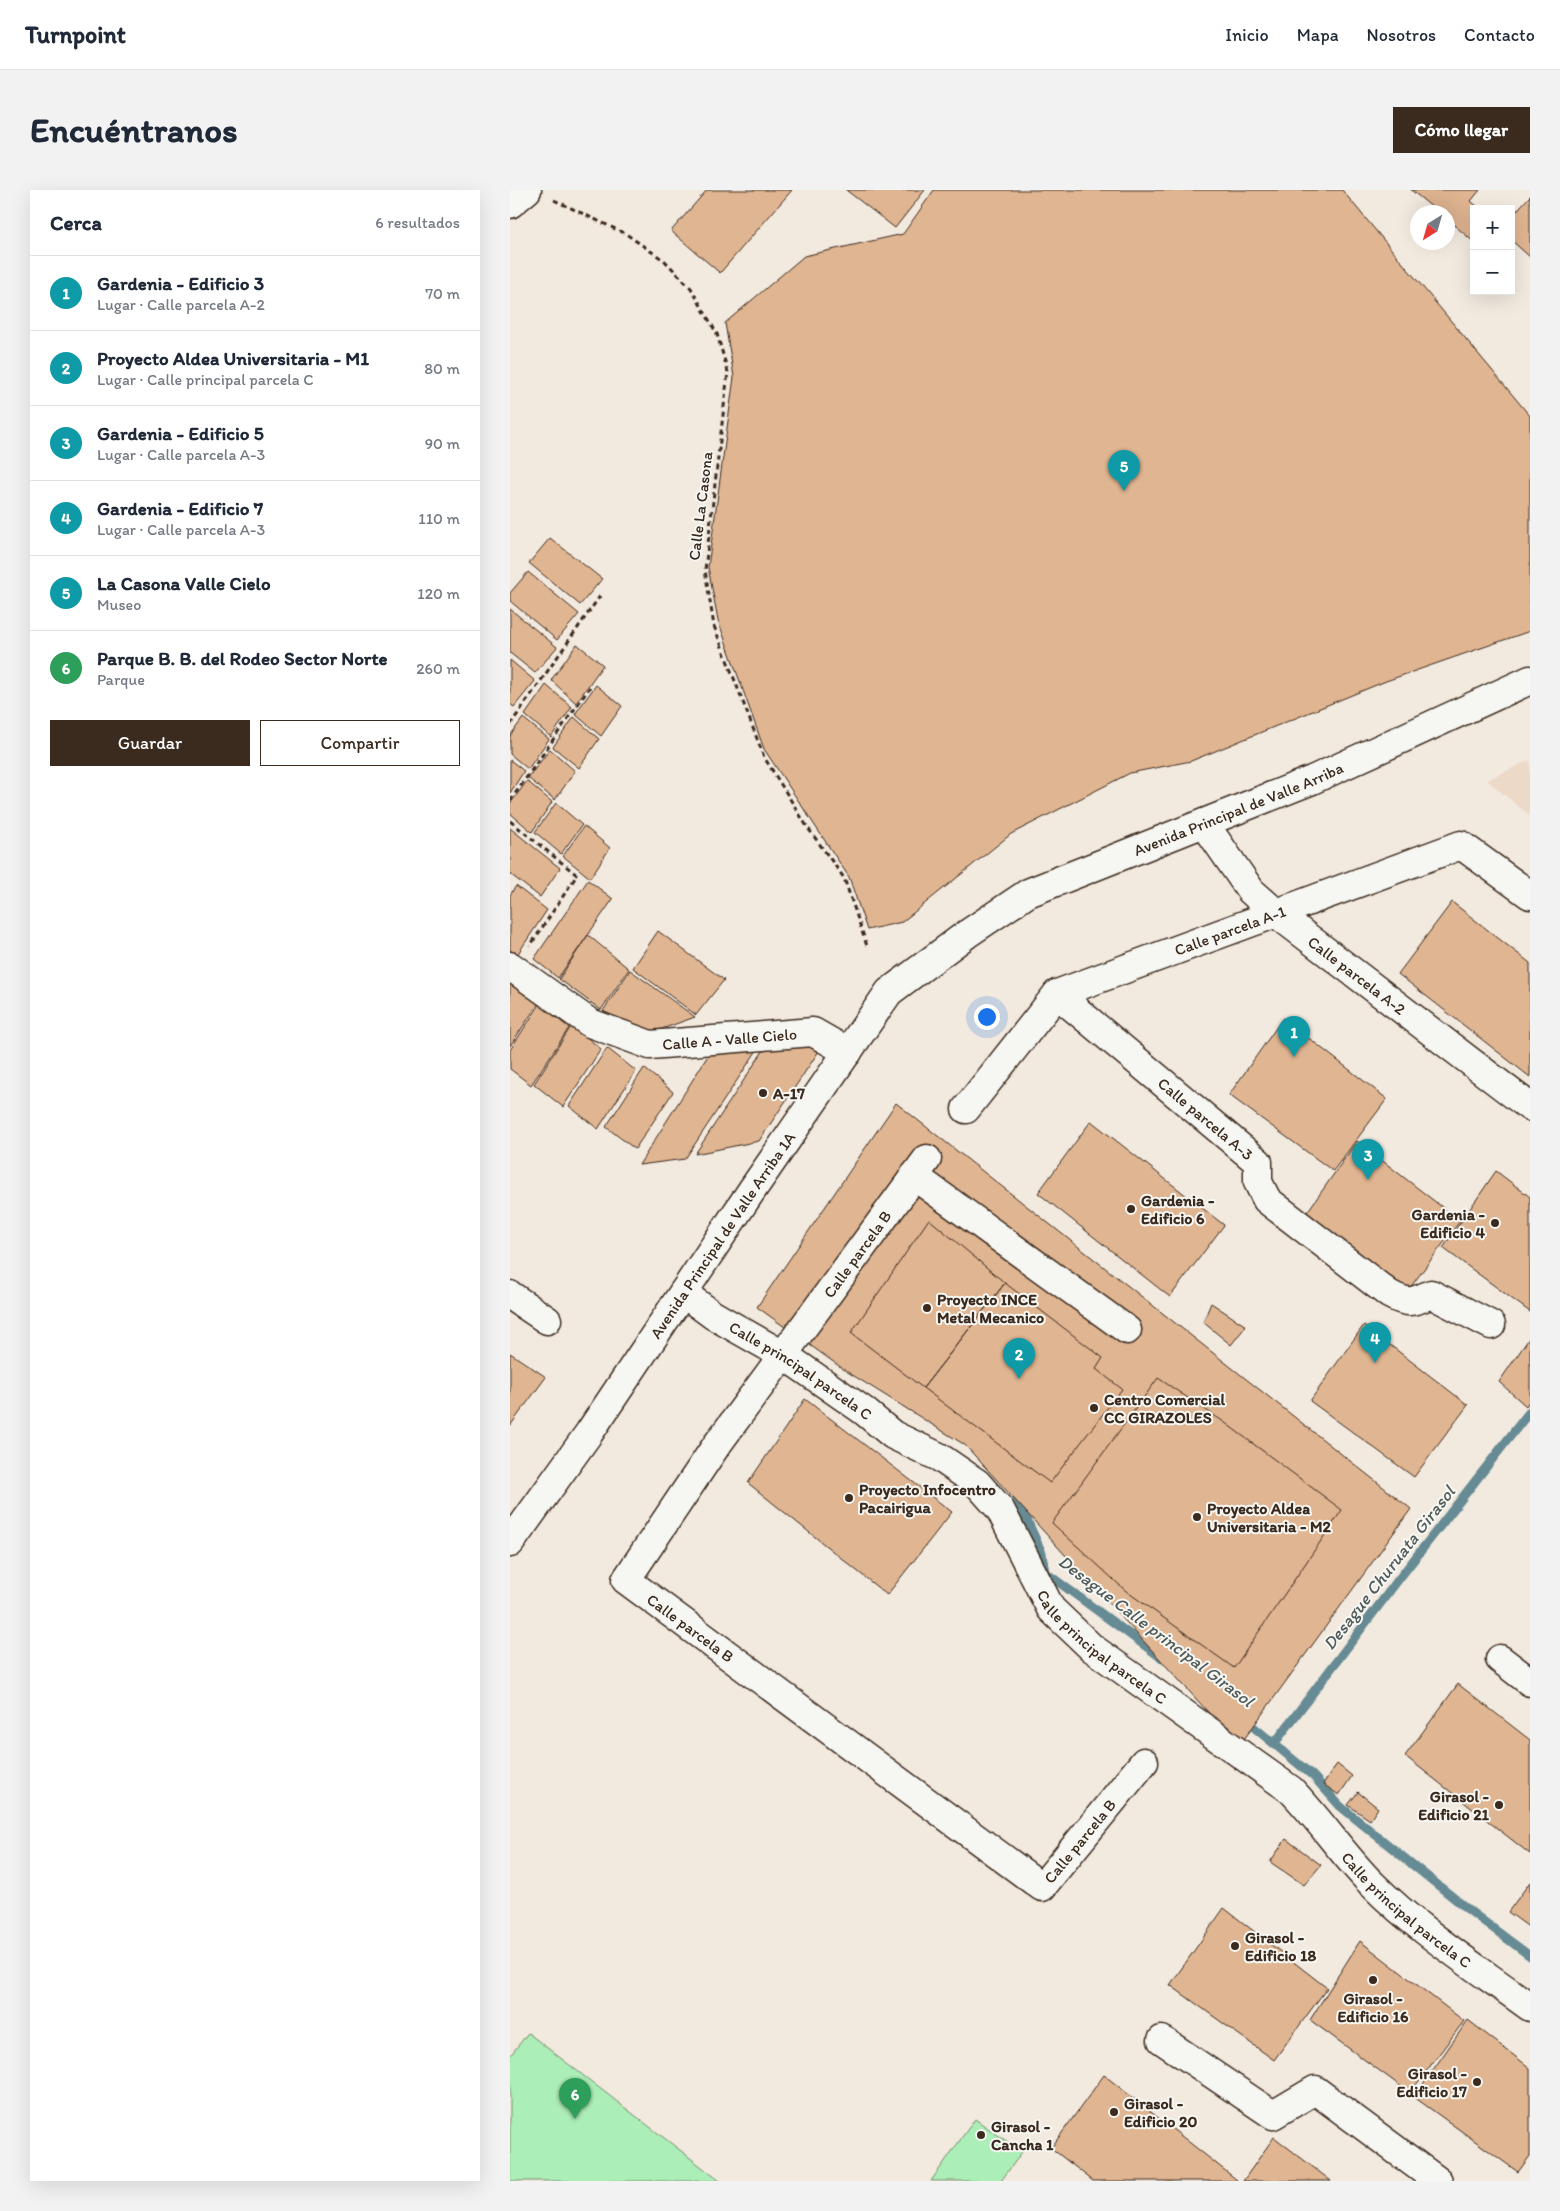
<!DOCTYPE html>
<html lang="es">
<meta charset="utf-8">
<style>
body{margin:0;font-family:Itim,sans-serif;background:#f2f2f3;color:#1f2937}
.controls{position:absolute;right:15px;top:15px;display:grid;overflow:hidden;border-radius:0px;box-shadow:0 5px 20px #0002}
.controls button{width:45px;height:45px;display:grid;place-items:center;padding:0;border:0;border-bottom:1px solid #e0e1e3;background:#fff;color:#1f2937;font:25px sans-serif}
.compass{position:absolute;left:900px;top:15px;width:45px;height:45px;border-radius:50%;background:#fff;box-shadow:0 5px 20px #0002;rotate:217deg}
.you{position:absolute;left:476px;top:826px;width:18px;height:18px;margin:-12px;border:4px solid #fff;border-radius:50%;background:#1a73e8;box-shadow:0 0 0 8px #1a73e833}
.badge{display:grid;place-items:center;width:32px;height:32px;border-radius:50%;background:#3b2a1e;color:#fff;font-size:16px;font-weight:700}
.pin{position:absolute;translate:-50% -41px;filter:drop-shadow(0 1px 2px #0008)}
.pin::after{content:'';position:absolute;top:26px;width:18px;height:15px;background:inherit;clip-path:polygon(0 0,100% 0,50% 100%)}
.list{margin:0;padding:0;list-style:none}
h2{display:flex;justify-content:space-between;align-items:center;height:65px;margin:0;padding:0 20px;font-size:21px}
h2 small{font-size:16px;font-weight:400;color:#747a83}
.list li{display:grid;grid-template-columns:32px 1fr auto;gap:15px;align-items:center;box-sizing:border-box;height:75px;padding:0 20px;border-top:1px solid #e0e1e3}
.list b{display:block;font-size:19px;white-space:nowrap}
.list p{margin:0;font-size:16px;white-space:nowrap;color:#747a83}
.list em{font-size:16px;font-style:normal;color:#747a83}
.actions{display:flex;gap:10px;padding:15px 20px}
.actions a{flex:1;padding:11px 0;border:1px solid #3b2a1e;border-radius:0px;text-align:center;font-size:18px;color:#3b2a1e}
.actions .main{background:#3b2a1e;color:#fff}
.map{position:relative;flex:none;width:1020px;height:1991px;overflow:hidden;border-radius:0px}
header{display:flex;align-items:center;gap:30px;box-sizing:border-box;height:70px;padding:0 25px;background:#fff;border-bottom:1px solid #e0e1e3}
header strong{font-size:24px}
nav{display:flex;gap:28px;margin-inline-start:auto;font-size:18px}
.intro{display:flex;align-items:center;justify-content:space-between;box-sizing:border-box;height:120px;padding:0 30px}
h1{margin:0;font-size:35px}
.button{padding:12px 22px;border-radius:0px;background:#3b2a1e;color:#fff;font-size:18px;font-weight:700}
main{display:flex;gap:30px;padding:0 30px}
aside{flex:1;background:#fff;border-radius:0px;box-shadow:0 5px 20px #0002}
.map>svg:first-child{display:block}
.built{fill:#edd9c8}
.green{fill:#aceeb7;stroke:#748c6a}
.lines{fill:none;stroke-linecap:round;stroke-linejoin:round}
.stream{stroke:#668b94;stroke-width:9}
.building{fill:#e0b591;stroke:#3b2a1e}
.minor-casing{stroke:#3b2a1e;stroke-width:31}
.path{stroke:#3b2a1e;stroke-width:3;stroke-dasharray:5 4;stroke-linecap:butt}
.minor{stroke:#f6f6f2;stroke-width:28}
.poi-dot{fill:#3b2a1e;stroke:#f6f6f2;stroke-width:2}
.labels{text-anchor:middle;stroke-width:4;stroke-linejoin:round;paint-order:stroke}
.street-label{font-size:16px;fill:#3b2a1e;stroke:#f6f6f2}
.poi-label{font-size:16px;font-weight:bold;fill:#3b2a1e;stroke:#f6f6f2;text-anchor:start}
.water-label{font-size:18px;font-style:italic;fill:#505b59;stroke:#f6f6f2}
</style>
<header>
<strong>Turnpoint</strong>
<nav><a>Inicio</a><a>Mapa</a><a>Nosotros</a><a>Contacto</a></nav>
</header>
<div class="intro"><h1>Encuéntranos</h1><a class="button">Cómo llegar</a></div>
<main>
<aside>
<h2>Cerca<small>6 resultados</small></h2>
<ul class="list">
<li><span class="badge" style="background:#0f9aa8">1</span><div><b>Gardenia - Edificio 3</b><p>Lugar · Calle parcela A-2</p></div><em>70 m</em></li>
<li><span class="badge" style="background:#0f9aa8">2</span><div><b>Proyecto Aldea Universitaria - M1</b><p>Lugar · Calle principal parcela C</p></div><em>80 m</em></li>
<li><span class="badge" style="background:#0f9aa8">3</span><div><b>Gardenia - Edificio 5</b><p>Lugar · Calle parcela A-3</p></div><em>90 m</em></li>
<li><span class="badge" style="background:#0f9aa8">4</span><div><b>Gardenia - Edificio 7</b><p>Lugar · Calle parcela A-3</p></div><em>110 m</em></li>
<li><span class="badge" style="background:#0f9aa8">5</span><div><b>La Casona Valle Cielo</b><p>Museo</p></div><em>120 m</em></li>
<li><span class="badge" style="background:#2e9e5b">6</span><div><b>Parque B. B. del Rodeo Sector Norte</b><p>Parque</p></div><em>260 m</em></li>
</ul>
<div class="actions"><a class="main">Guardar</a><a>Compartir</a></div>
</aside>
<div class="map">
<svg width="1020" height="1991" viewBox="0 0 1020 1991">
<rect width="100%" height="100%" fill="#f2e9df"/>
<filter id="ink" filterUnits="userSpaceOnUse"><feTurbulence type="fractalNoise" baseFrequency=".02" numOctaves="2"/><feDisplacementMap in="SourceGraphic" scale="10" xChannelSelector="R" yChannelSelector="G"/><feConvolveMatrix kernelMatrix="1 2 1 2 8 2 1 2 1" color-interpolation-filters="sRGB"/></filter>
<g filter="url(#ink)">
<path class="built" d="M1020,570V626L977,590Z"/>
<path class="green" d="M18,1843L210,1991H0V1866Z
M465,1929L512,1962L491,1991H421Z"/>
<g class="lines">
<path class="stream" d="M506,1306L532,1363L535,1382L656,1471
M734,1529L803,1586L830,1616L960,1721L1020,1766
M764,1554L888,1390L1020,1221"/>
</g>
<path class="building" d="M197,0H282L210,83L161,41Z
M336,0H415L385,38Z
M424,0H832L1020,226V441L876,491L681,571L620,583L501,644L392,732L357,740L339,687L254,559L208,430L198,377L224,187L215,133L294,66L393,44Z
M901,0H970L961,11L970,19H964V52L938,30V22H928Z
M1020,6V67L1001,50V27Z
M40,348L92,389L70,415L19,373Z
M18,382L69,424L47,450L0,411V403Z
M0,419L47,457L25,483L0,463Z
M67,454L93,475L66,513L41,490Z
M0,470L25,491L4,517L0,514Z
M36,495L62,517L41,547L15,525Z
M86,495L112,516L91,546L65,524Z
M64,527L89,549L69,578L43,557Z
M13,528L39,549L18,579L0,564V546Z
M40,559L65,581L45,610L18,588Z
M0,570L14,581L0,603Z
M17,591L42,612L22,642L0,623V614Z
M46,613L72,635L51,664L25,642Z
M74,636L100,658L80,688L53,666Z
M0,638L50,678L30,707L0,684Z
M78,690L103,709L48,788L24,769Z
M6,696L37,720L7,765L0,760V705Z
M942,712L1020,773V887L888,784Z
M148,741L214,790L186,825L123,778Z
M78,745L119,779L91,820L49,789Z
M120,780L185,827L138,844L93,821Z
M0,791L28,814L0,856Z
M30,814L59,838L21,895L0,879V860Z
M773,828L877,909L823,981L719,905Z
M62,835L91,859L53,917L24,894Z
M253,851L175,969L129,975L204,856Z
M259,852L313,855L249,951L185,964Z
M97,858L126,881L88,939L59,916Z
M134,878L163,902L125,959L96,937Z
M386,913L901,1319L729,1556L455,1255L336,1181L247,1117Z
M581,931L714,1035L660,1107L528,1003Z
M847,951L950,1031L896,1103L793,1028Z
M986,981L1020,1007V1122L933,1058Z
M419,1029L495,1093L413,1198L341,1143Z
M495,1093L593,1168L586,1179L612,1199L540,1293L413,1198Z
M701,1113L736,1136L721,1155L693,1132Z
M854,1135L958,1215L904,1287L800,1211Z
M1020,1147V1210L1016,1216L989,1192Z
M0,1163L36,1187L0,1236Z
M648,1188L714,1232L832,1320L724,1478L616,1401L542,1333Z
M295,1209L442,1322L377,1405L238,1293Z
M948,1494L1020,1550V1664L895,1566Z
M827,1574L842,1586L829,1605L813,1594Z
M848,1602L868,1618L860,1630L838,1615Z
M776,1649L811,1675L794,1695L760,1672Z
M1020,1692V1738L998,1722Z
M714,1718L817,1798L764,1870L660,1795Z
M850,1751L954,1831L900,1903L800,1830Z
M958,1830L1020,1878V1966L1008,1982L904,1907Z
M594,1885L727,1990L726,1991H583L541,1958Z
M764,1947L821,1991H733Z"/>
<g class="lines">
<defs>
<g id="minor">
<path d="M0,14L17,0"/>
<path id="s1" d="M694,633L741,701L767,724L1020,917"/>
<path id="s2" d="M0,776L80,833L140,855L303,842L338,862"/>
<path id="s3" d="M547,804L748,972V992L757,1010L879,1104C897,1114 902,1113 921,1104L981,1135"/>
<path id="s4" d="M456,919L547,804L951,655L1020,705"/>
<path id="s5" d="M417,969L206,1256L116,1390L532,1697L634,1572"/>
<path d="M404,986L617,1140"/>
<path id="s6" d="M173,1103L203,1125L278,1168L354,1221L383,1245L429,1267L467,1293L490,1319L541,1419L582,1458L781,1600C810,1630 834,1666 863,1695C910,1742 967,1778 1020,1817"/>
<path d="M0,1105L37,1130"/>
<path id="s7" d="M0,1353L79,1243L242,1000L379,802L457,744L518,703L802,590L1020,490"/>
<path d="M990,1469L1020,1492"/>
<path d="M652,1850L763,1925L805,1900L928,1991"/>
</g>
</defs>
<use href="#minor" class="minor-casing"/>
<path class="path" d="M44,10L116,44L155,71L181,98L207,144L218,182L195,380L204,436L254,567L298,638L334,688L357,756
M0,535L90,406
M0,611L80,497
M0,631L67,685L20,756"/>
<use href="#minor" class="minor"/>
</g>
</g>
<g class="poi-dot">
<circle cx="253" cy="903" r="5"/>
<circle cx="621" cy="1019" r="5"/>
<circle cx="985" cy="1033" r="5"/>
<circle cx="417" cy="1118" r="5"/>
<circle cx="584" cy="1218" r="5"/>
<circle cx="339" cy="1308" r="5"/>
<circle cx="687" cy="1327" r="5"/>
<circle cx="989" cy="1615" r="5"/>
<circle cx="725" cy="1756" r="5"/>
<circle cx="863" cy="1790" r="5"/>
<circle cx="967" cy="1892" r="5"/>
<circle cx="604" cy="1922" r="5"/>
<circle cx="471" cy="1945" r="5"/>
</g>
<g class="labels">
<g class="street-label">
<text transform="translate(190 316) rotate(-83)" y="6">Calle La Casona</text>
<text dy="6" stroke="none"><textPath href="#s7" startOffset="1066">Avenida Principal de Valle Arriba</textPath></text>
<text dy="6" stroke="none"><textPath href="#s4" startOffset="331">Calle parcela A-1</textPath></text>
<text dy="6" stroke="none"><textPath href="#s1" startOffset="218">Calle parcela A-2</textPath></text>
<text dy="6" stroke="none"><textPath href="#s2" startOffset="242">Calle A - Valle Cielo</textPath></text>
<text dy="6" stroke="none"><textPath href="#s3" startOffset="194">Calle parcela A-3</textPath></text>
<text dy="6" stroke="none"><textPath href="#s7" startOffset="374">Avenida Principal de Valle Arriba 1A</textPath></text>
<text transform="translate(347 1064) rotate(-54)" y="6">Calle parcela B</text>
<text dy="6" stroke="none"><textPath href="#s6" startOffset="141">Calle principal parcela C</textPath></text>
<text dy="6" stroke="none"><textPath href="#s5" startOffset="598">Calle parcela B</textPath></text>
<text dy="6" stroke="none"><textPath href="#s6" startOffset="561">Calle principal parcela C</textPath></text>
<text dy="6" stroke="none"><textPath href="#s5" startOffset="1094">Calle parcela B</textPath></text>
<text dy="6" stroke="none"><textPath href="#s6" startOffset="966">Calle principal parcela C</textPath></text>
</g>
<g class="poi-label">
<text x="263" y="909">A-17</text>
<text x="631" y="1016">Gardenia -<tspan x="631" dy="18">Edificio 6</tspan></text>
<text x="975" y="1030" text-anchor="end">Gardenia -<tspan x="975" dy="18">Edificio 4</tspan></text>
<text x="427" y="1115">Proyecto INCE<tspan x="427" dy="18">Metal Mecanico</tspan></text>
<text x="594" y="1215">Centro Comercial<tspan x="594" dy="18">CC GIRAZOLES</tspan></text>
<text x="349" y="1305">Proyecto Infocentro<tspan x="349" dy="18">Pacairigua</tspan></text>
<text x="697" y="1324">Proyecto Aldea<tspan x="697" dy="18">Universitaria - M2</tspan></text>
<text x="979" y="1612" text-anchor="end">Girasol -<tspan x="979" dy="18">Edificio 21</tspan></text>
<text x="735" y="1753">Girasol -<tspan x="735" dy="18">Edificio 18</tspan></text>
<text x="863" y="1814" text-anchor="middle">Girasol -<tspan x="863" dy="18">Edificio 16</tspan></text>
<text x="957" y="1889" text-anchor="end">Girasol -<tspan x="957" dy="18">Edificio 17</tspan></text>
<text x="614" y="1919">Girasol -<tspan x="614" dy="18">Edificio 20</tspan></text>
<text x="481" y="1942">Girasol -<tspan x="481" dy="18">Cancha 1</tspan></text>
</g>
<g class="water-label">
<text transform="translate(879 1378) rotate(-52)" y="6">Desague Churuata Girasol</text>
<text transform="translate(646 1441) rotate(37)" y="6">Desague Calle principal Girasol</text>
</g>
</g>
</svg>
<div class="controls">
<button>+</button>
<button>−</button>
</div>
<svg class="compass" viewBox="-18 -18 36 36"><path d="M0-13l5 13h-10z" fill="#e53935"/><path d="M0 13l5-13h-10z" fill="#747a83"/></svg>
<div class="you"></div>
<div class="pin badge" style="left:784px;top:867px;background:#0f9aa8">1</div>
<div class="pin badge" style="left:509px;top:1189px;background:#0f9aa8">2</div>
<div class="pin badge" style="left:858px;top:990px;background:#0f9aa8">3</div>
<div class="pin badge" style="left:865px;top:1173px;background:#0f9aa8">4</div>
<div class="pin badge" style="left:614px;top:301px;background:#0f9aa8">5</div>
<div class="pin badge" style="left:65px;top:1929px;background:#2e9e5b">6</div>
</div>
</main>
